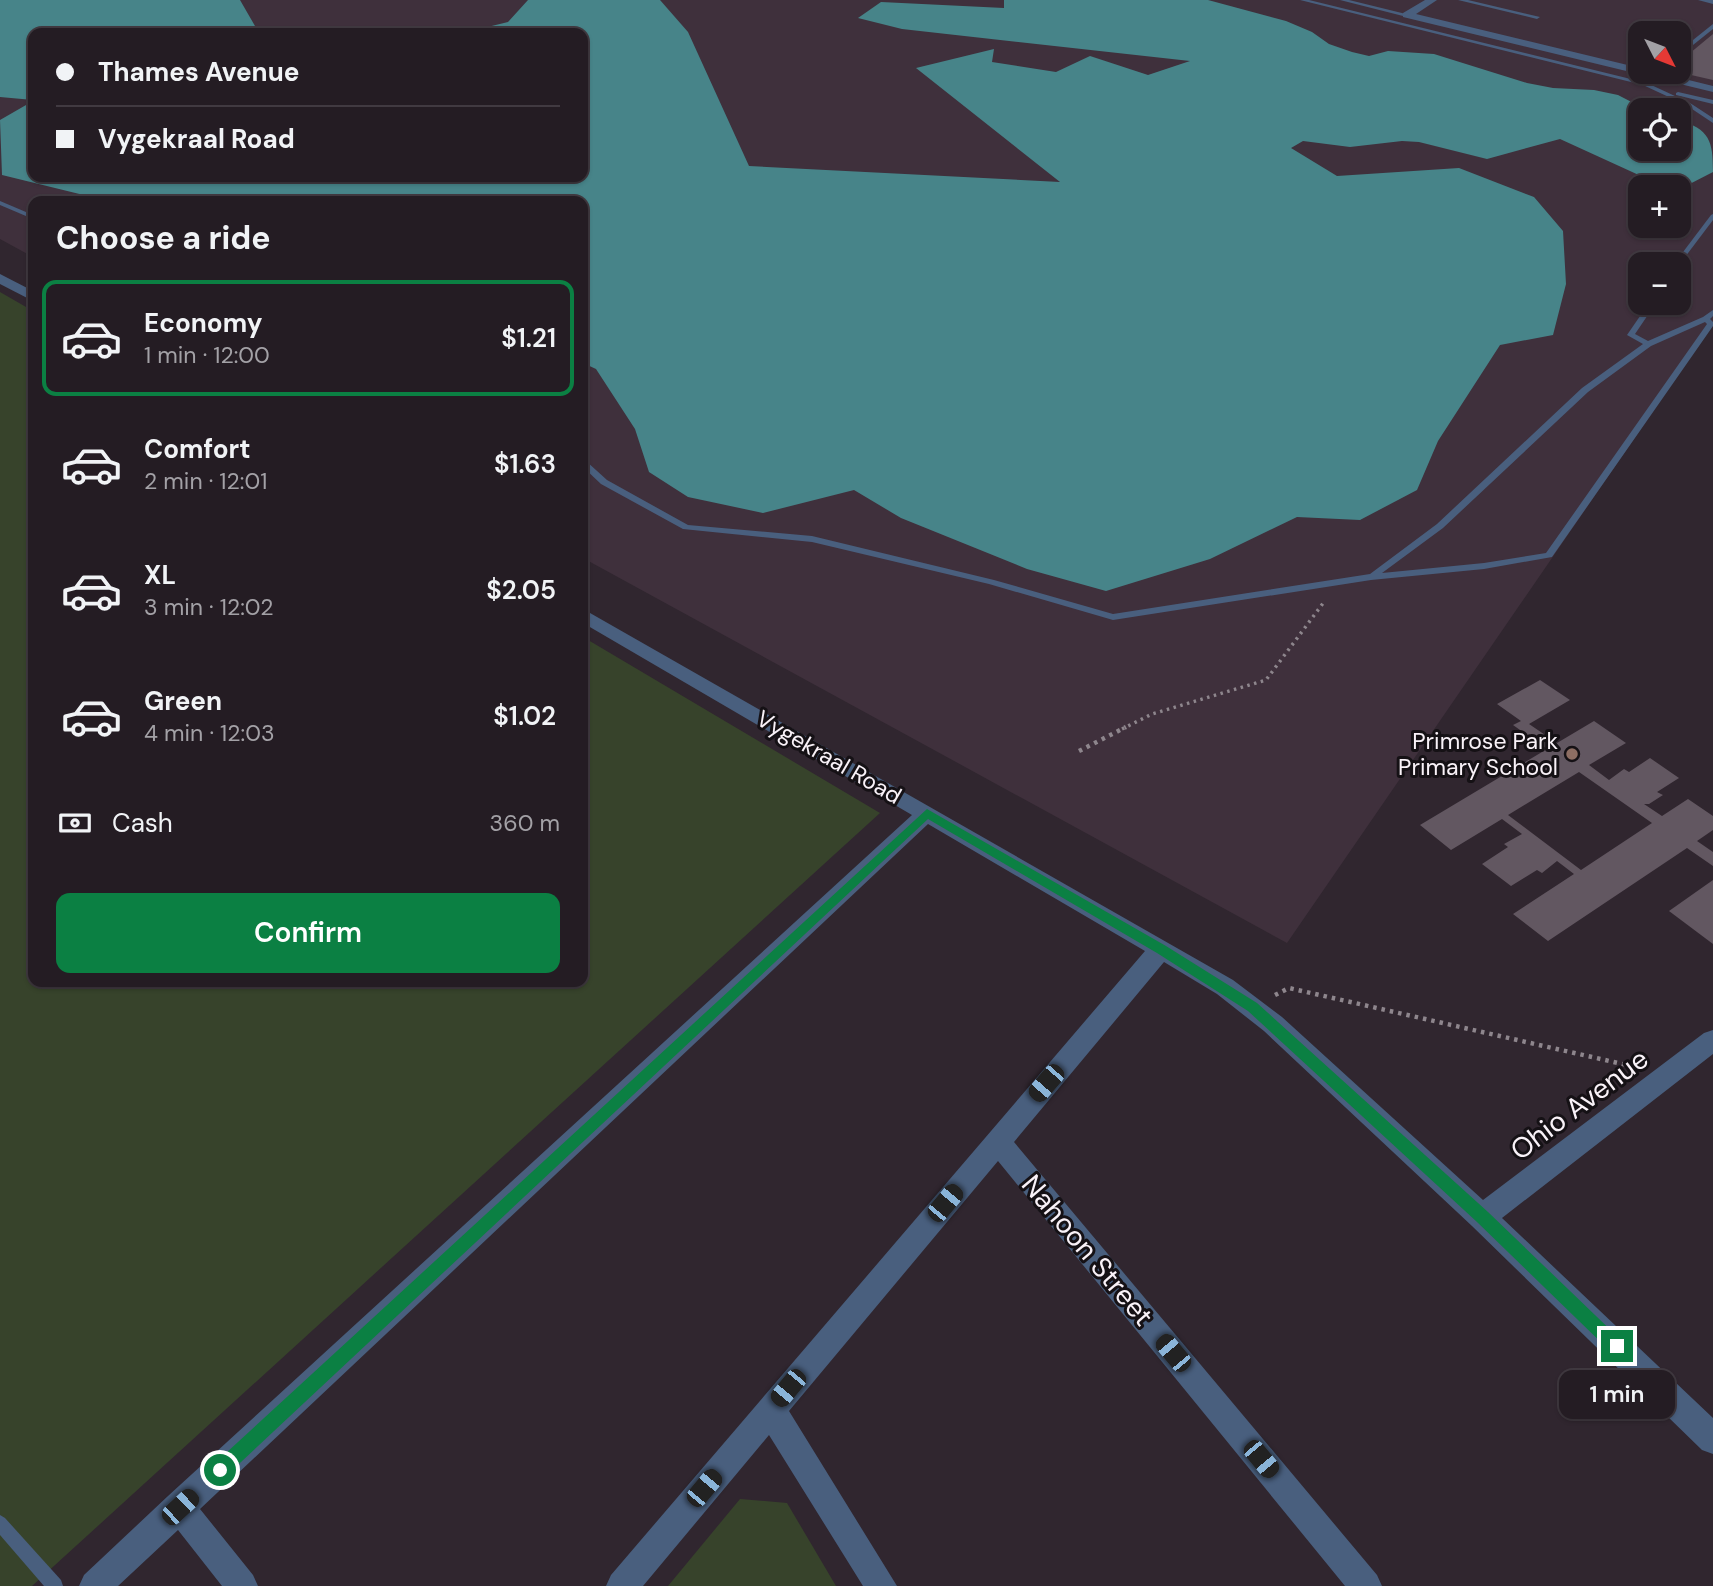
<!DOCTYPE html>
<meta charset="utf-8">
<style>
:root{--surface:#241c23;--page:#2c252b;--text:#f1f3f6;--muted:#a3a1a6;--line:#413a41;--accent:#0b8043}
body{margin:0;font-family:"DM Sans",sans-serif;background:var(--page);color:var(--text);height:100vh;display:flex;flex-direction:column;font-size:26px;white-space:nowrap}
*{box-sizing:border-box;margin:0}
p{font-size:23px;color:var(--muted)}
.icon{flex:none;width:38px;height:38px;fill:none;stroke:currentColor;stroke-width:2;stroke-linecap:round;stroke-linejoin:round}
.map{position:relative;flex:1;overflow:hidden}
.sheet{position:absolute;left:28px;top:196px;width:560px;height:791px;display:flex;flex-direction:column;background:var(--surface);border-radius:14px;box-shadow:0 2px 5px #0004,0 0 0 2px var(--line)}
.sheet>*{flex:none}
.top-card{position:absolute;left:28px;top:28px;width:560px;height:154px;border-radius:14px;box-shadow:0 2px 5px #0004,0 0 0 2px var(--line);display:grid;align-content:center;height:154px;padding:0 28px;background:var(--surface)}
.needle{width:46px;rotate:132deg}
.tools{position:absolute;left:1628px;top:21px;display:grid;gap:14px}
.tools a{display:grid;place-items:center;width:63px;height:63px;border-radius:14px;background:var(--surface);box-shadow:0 2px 5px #0004,0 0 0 2px var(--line);font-size:35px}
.end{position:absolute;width:32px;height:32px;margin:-16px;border:9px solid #0b8043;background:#fff;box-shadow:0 0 0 4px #fff}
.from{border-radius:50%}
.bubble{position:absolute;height:49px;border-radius:14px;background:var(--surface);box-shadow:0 2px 5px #0004,0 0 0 2px var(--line);font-size:23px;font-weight:600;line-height:49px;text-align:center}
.car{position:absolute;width:21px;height:42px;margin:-21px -10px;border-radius:9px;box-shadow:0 0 5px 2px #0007;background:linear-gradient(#222 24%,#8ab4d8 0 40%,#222 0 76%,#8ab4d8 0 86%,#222 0)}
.top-card b{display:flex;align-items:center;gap:24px;height:66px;font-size:26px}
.top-card b+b{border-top:2px solid var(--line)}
.top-card i{width:18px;height:18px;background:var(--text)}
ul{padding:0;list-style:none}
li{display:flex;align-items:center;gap:21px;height:116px;margin:0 14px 10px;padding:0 14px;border:4px solid transparent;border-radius:14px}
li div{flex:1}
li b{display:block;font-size:26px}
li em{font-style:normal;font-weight:600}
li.active{border-color:var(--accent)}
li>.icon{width:63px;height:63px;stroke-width:1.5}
h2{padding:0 28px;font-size:32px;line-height:84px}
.pay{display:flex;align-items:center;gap:18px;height:77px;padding:0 28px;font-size:26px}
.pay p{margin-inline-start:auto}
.primary-button{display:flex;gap:14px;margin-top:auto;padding:14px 28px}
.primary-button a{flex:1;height:80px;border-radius:14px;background:var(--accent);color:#fff;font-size:28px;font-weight:600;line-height:80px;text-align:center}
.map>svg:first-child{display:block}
</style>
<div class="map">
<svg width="1713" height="1586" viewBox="0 0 1713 1586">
<rect width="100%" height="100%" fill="#30262f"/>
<path fill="#3f303c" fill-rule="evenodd" d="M0 0H1713V324L1287 943 583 558V201H33V257L0 239ZM33 33H583V177H33ZM1640 33H1678V72H1640ZM1640 110H1678V149H1640ZM1640 187H1678V226H1640ZM1640 264H1678V303H1640Z"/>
<g fill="#37432b">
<polygon points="0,292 33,311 33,982 583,982 583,637 880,813 32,1586 0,1586"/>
<polygon points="740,1499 787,1503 836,1586 668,1586"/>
</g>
<g fill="#478489">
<polygon points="0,0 240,0 259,33 33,33 33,100 0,97"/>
<path d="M528 0H660L688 32 749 166 1060 182 916 68 994 49 992 62 1056 72 1090 56 1148 75 1190 61 902 29 858 18 881 2 1004 8V0H1208L1286 21 1312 32 1329 44 1352 52 1369 56 1388 51 1434 54 1527 83 1553 88 1594 90 1618 95 1647 110H1640V149H1678V120C1710 129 1713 141 1713 172L1678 190V187H1665L1560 139 1487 159 1419 142 1402 141 1350 147 1303 141 1291 148 1337 176 1459 168 1534 197 1563 231 1566 284 1553 335 1500 345 1438 441 1417 490 1360 520 1297 517 1210 559 1106 591 1027 569 901 518 854 490 763 513 688 497 649 472 635 429 596 369 583 363V201H108L2 175 0 120 33 101V177H583V33H463L508 22Z"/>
</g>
<g fill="#625761" fill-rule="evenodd">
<polygon points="1713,34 1713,80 1678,72 1678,63"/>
<path d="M1540 680 1570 700 1529 724 1557 743 1594 721 1626 743 1589 765 1609 780 1624 769 1629 772 1650 758 1679 778 1657 792 1663 795 1649 804H1644L1662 816 1688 799 1713 816V830L1697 841 1713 852V866L1687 848 1548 941 1513 914 1574 874 1557 861 1542 873 1537 870 1511 886 1482 864 1508 847 1504 844 1522 834 1502 819 1451 850 1420 825 1547 749 1513 725 1521 721 1497 704ZM1579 772 1652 823 1581 870 1508 815Z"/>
<polygon points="1713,880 1713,944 1669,911"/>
</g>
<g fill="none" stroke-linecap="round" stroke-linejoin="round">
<polyline stroke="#8e868d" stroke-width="3.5" stroke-dasharray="2.5 4.5" stroke-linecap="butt" points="1122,729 1152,714 1266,680 1324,602"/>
<g stroke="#8e868d" stroke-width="4.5" stroke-dasharray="3.5 5" stroke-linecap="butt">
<polyline points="1079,751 1126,727"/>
<polyline points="1275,995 1289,988 1627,1065 1641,1063"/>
</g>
<g fill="#495f7e" fill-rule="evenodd">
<polygon points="1300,0 1309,0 1647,83 1690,103 1713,118 1713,123 1686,105 1643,85"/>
<polygon points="1340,0 1349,0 1410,15 1407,17"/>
<polygon points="1458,0 1468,0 1540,17 1537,19"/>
<polygon points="1698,0 1713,0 1713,4"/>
<polygon points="1713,24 1713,29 1678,57 1678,52"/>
<polygon points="1678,92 1713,100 1713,104 1676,95 1676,93"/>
<polygon points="0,201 33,215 33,219 0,205"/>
<polygon points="1713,214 1713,220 1679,265 1674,264 1711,215"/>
<path d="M1649 303H1656L1635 334 1648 341 1703 317 1713 310V316L1710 319 1713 322V326L1552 557 1484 569 1371 580 1113 620 989 584 812 542 683 529 601 484 583 467V461H586L607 480 688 525 812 536 994 580 1113 614 1370 574 1437 524 1582 388 1643 344 1627 335ZM1705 322 1707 324 1546 553 1484 563 1382 573 1443 528 1588 392 1651 346Z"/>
<polygon points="0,1515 5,1518 61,1580 63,1586 44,1586 0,1535"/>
</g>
<g fill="#495f7e" fill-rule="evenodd">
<polygon points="1425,0 1437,0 1416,14 1640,68 1640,72 1656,72 1713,86 1713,92 1403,17 1403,13"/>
<polygon points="0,274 33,291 33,301 0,284"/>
<polygon points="583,609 1233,980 1282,1017 1483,1200 1704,1033 1713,1030 1713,1054 1502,1218 1713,1418 1713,1454 1702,1450 1472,1226 1264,1031 1217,994 1164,962 1014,1142 1377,1575 1382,1586 1345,1586 998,1161 789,1411 897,1586 863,1586 769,1435 643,1586 606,1586 611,1575 1145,951 928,824 200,1509 253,1575 258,1586 222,1586 178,1530 118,1586 79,1586 84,1575 168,1496 912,815 583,623"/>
</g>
</g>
<polygon fill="#0b8043" points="927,809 1166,946 1257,1003 1488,1212 1622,1341 1625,1346 1622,1352 1617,1354 1611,1352 1477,1222 1248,1011 1157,953 928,819 226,1476 220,1478 214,1476 212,1470 214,1464"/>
<circle fill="#8d6e63" stroke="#151115" stroke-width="2.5" cx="1572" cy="754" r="7"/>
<g text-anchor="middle" stroke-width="6" stroke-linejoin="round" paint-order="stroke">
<g font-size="23" fill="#f9f2f8" stroke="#151115" text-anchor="end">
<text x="1558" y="749">Primrose Park<tspan x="1558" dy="26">Primary School</tspan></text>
</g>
<g font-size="23" fill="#f9f2f8" stroke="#151115">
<text transform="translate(829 757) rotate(30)" y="8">Vygekraal Road</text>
</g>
<g font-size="28" fill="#f9f2f8" stroke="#151115">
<text transform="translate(1579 1104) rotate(-37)" y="10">Ohio Avenue</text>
<text transform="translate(1088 1250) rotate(50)" y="10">Nahoon Street</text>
</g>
</g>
</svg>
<div class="tools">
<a><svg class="needle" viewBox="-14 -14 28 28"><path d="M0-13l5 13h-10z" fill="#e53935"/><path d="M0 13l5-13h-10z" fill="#a3a1a6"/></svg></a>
<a><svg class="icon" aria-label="locate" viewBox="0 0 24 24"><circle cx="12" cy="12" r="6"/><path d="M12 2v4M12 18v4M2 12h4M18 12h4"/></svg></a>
<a>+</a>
<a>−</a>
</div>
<i class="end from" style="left:220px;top:1470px"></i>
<i class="end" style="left:1617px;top:1346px"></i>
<div class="bubble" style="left:1559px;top:1370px;width:116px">1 min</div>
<i class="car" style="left:1046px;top:1083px;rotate:221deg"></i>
<i class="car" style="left:945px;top:1203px;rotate:40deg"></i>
<i class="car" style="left:1173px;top:1353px;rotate:320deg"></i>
<i class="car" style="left:788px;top:1388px;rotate:220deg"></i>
<i class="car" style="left:1261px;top:1459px;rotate:140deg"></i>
<i class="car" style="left:704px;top:1488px;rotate:40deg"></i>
<i class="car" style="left:180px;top:1507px;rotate:47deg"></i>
<div class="top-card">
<b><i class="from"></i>Thames Avenue</b>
<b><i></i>Vygekraal Road</b>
</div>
<section class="sheet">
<h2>Choose a ride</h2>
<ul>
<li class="active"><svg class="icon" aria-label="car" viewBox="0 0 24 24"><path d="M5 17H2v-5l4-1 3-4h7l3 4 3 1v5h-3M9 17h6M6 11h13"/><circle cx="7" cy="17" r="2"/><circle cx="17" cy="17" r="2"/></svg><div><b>Economy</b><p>1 min · 12:00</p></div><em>$1.21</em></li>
<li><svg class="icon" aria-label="car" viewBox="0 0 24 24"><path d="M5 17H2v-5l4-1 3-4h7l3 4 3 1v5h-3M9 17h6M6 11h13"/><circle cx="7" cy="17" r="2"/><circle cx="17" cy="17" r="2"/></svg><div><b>Comfort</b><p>2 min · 12:01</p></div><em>$1.63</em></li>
<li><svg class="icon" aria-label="car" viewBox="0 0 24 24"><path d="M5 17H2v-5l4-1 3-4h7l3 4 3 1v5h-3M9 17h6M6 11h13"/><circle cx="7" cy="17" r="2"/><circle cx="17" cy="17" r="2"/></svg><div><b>XL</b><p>3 min · 12:02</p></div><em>$2.05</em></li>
<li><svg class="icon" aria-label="car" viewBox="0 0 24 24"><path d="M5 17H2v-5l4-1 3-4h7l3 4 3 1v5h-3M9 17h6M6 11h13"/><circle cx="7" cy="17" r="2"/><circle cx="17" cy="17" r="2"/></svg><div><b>Green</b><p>4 min · 12:03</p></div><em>$1.02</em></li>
</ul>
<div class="pay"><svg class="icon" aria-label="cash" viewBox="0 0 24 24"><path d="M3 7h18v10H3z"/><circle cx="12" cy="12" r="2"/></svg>Cash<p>360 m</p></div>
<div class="primary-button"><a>Confirm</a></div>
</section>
</div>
